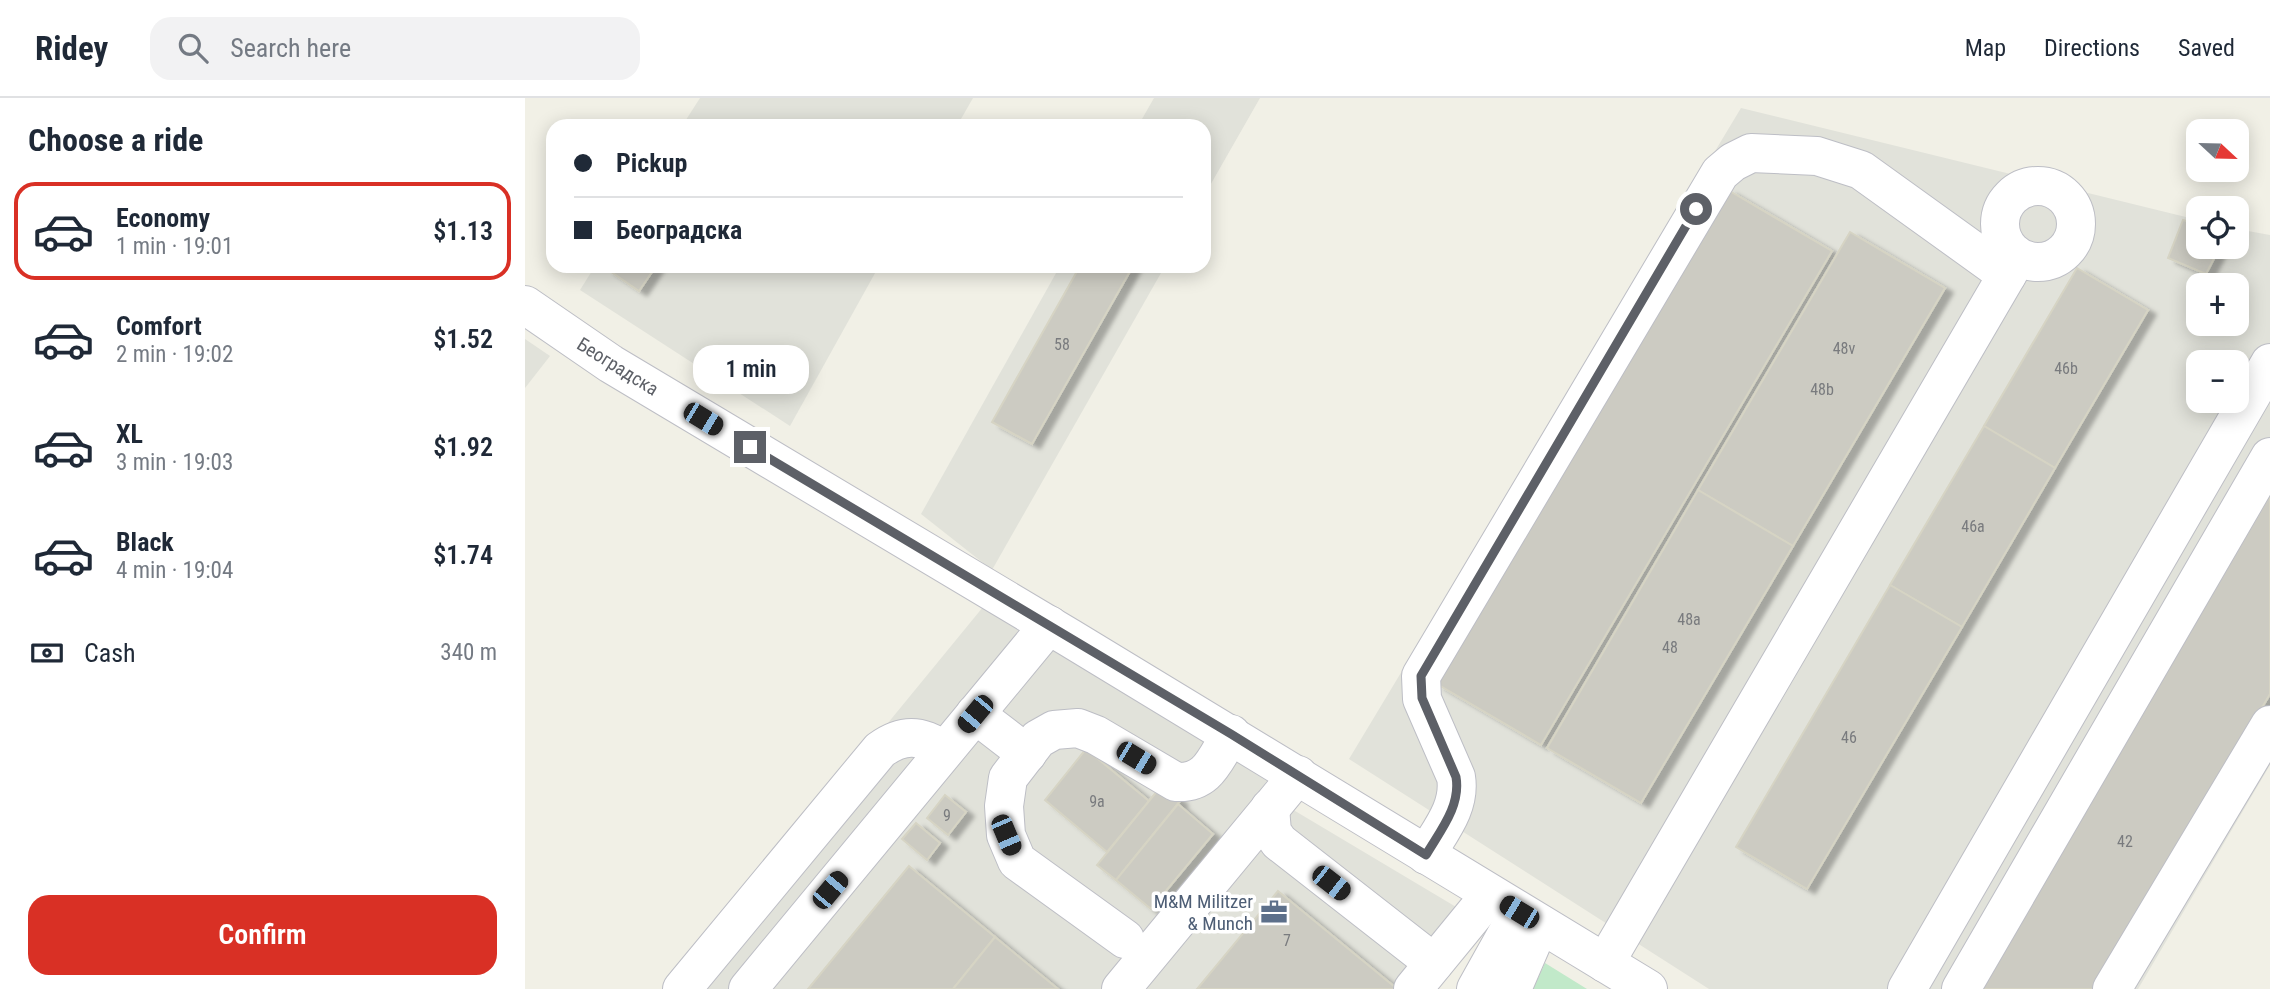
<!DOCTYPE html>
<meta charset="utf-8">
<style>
:root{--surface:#fff;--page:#f2f2f3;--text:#1f2937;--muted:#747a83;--line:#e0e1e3;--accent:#d93025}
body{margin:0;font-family:"Roboto Condensed",sans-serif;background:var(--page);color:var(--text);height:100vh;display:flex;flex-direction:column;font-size:26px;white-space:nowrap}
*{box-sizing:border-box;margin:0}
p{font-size:23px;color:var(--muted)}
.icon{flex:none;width:38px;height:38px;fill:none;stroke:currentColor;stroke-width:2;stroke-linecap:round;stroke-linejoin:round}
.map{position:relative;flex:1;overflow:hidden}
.side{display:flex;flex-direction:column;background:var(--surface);width:525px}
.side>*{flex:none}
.banner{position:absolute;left:21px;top:21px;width:665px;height:154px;border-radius:21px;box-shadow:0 4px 18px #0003;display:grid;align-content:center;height:154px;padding:0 28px;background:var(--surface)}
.needle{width:46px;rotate:112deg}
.tools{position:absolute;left:1661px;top:21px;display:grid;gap:14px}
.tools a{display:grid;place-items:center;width:63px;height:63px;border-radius:14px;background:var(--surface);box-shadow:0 4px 18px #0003;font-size:35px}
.end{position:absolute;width:32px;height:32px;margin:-16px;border:9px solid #5d6067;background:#fff;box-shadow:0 0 0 4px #fff}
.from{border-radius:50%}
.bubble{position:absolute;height:49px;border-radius:21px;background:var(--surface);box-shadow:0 4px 18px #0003;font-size:23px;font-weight:600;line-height:49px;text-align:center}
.car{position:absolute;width:21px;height:42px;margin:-21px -10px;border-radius:9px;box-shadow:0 0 5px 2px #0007;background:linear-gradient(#222 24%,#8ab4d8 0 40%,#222 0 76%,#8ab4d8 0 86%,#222 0)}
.banner b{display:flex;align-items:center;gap:24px;height:66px;font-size:26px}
.banner b+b{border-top:2px solid var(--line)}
.banner i{width:18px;height:18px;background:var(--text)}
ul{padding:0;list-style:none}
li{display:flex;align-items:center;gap:21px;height:98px;margin:0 14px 10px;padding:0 14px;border:4px solid transparent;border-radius:21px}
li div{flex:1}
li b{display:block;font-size:26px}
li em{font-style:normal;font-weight:600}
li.active{border-color:var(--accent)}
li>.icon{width:63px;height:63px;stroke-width:1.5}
h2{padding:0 28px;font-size:32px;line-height:84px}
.pay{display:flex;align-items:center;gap:18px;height:77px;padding:0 28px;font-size:26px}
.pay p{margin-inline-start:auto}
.action{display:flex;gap:14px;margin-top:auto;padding:14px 28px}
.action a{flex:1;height:80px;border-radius:21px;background:var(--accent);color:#fff;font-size:28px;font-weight:600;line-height:80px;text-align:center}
header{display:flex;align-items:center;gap:42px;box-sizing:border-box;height:98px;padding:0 35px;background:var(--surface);border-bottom:2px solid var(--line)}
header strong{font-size:33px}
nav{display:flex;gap:38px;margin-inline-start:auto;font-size:24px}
.search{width:490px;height:63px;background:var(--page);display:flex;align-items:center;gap:18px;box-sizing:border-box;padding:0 24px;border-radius:21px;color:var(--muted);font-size:26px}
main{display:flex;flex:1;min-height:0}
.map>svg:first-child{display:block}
</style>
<header>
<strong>Ridey</strong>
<div class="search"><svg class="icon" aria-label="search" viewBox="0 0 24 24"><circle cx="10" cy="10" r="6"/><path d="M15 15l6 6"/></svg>Search here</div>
<nav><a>Map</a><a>Directions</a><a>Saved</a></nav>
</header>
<main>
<section class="side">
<h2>Choose a ride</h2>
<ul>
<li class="active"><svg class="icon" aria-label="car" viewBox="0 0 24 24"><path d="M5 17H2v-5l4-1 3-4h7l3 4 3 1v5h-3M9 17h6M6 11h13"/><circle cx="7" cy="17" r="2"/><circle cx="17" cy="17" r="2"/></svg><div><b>Economy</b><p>1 min · 19:01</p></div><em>$1.13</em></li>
<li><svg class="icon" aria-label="car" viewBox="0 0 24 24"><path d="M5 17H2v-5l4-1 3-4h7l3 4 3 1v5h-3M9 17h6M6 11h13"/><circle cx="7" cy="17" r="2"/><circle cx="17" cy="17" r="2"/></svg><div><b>Comfort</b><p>2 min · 19:02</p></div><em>$1.52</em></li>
<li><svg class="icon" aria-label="car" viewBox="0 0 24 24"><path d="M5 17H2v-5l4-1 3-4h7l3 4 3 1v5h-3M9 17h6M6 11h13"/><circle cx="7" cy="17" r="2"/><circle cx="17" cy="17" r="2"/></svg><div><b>XL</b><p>3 min · 19:03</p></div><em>$1.92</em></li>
<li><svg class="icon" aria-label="car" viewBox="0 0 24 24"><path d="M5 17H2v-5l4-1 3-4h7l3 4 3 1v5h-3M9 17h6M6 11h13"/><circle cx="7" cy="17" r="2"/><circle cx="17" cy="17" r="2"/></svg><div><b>Black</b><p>4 min · 19:04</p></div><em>$1.74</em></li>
</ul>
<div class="pay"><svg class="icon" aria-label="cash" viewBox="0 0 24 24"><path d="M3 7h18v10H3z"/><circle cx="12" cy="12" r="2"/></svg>Cash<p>340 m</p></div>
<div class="action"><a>Confirm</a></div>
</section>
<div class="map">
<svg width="1745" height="891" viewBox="0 0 1745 891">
<defs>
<filter id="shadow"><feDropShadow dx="8" dy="4.5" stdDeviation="2" flood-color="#0004"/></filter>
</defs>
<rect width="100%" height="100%" fill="#f1f0e6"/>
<g fill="#e1e2da" fill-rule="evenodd">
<polygon points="175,0 448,0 432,28 157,28"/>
<polygon points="629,0 735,0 679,98 679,28 613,28"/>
<path d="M1216 10 1673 122V149H1712V131L1745 137V667L1613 891H1184L824 661ZM1673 187H1712V226H1673ZM1673 264H1712V303H1673Z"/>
<polygon points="70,168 354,168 265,328 55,192"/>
<polygon points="535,168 640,168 467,472 396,416"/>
<polygon points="0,241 25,258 0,290"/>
<polygon points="458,509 745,679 735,692 963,828 911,891 145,891"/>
</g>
<polygon fill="#c1e9c9" points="1020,865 1062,891 1008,891"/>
<g fill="#cccbc2" stroke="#d6d4c4" stroke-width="2" filter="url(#shadow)">
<polygon points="1203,92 1307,153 1016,647 912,586"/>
<polygon points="1658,122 1673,126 1673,149 1695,149 1681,176 1643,160"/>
<polygon points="1325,134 1420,190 1268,448 1173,392"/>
<polygon points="84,168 131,168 114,193 82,171"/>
<polygon points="555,168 608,168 507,346 467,324"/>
<polygon points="1552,170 1623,212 1530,370 1459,328"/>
<polygon points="1459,328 1530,370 1437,529 1365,487"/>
<polygon points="1173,392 1268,448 1116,705 1022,650"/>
<polygon points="1745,397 1745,596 1571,891 1454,891"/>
<polygon points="1365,487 1437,529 1282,791 1211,749"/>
<polygon points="561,651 624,703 582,754 520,702"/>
<polygon points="637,687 655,703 591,782 572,767"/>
<polygon points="420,697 441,714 423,737 402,720"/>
<polygon points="653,706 688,736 626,811 591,782"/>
<polygon points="391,725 415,745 402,762 377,741"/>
<polygon points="384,768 470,839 428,891 283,891"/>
<polygon points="753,793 871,890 871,891 672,891"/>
<polygon points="470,839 533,891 428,891"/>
</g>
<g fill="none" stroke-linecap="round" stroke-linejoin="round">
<defs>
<g id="minor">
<circle cx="1513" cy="126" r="38"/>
<polyline points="0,207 86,266 545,540 1123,891"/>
<polyline points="450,616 502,656"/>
<polyline points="745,710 747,734 754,744 909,865"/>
<path d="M901 757C915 733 936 709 931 679L897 601 896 578 1195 75 1208 64 1226 55 1292 58 1336 72 1482 177"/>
<path d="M600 841 492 763 481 737 479 708 483 680 513 641 529 632 553 630 571 637 651 684C684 686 690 660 706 636"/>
<polyline points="1080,865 1492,160"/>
<path d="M157 891 355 652C378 635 397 636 419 653"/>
<polyline points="223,891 524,527"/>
<polyline points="596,891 773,677"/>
<polyline points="888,891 965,797"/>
<polyline points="951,891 994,814"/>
<polyline points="987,891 1015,826"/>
<polyline points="1382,891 1745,265"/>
<polyline points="1436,891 1745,359"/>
<polyline points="1587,891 1745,627"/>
</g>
</defs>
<use href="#minor" stroke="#bdbec5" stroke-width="40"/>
<use href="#minor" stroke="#fff" stroke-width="38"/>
</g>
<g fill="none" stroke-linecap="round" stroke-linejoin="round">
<path stroke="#5d6067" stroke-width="9" d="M225 349 706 636 901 757C915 733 936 708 931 679L897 600 896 578 1171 111"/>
</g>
<defs>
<symbol id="office-bare" viewBox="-9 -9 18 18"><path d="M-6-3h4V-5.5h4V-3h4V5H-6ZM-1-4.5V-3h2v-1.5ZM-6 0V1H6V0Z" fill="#5c6f8a" stroke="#fff" stroke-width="2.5" paint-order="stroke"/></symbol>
</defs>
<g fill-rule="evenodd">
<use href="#office-bare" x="730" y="795" width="38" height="38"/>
</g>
<g text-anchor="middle" stroke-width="7" stroke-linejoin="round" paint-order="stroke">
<g font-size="16" fill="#797b7e">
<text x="537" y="252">58</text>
<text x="1319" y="256">48v</text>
<text x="1541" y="276">46b</text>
<text x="1297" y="297">48b</text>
<text x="1448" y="434">46a</text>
<text x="1164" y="527">48a</text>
<text x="1145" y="555">48</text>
<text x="1324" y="645">46</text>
<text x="572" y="709">9a</text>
<text x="422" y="723">9</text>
<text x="1600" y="749">42</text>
<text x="762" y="848">7</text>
</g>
<g font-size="19" fill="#5d6067" stroke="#fff">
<text transform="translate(93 268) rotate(32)" y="7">Београдска</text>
</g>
<g font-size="19" fill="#4e5e75" stroke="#fff" text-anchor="end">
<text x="728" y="810">M&amp;M Militzer<tspan x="728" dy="22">&amp; Munch</tspan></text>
</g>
</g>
</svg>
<div class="tools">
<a><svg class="needle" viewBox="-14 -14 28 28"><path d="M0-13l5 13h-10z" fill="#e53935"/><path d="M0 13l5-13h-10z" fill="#747a83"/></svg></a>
<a><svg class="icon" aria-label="locate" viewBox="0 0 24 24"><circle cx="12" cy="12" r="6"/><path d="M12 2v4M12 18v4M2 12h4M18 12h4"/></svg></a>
<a>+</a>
<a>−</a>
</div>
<i class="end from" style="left:1171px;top:111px"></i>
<i class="end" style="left:225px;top:349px"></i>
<div class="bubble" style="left:168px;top:247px;width:116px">1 min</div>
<i class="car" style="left:178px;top:321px;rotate:121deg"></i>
<i class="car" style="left:450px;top:616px;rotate:220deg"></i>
<i class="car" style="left:611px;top:660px;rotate:121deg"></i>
<i class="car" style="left:481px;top:737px;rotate:157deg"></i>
<i class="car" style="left:806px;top:785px;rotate:128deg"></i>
<i class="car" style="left:305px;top:792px;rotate:40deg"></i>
<i class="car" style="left:994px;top:814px;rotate:301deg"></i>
<div class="banner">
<b><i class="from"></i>Pickup</b>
<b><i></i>Београдска</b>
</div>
</div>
</main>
